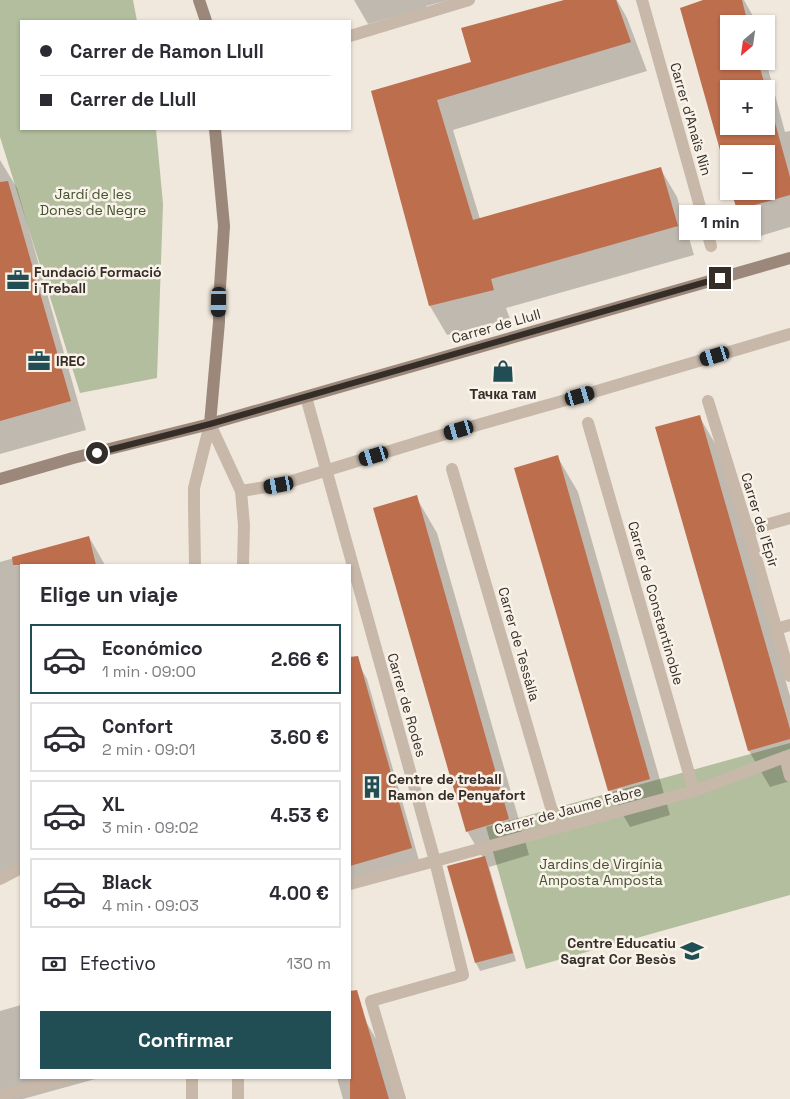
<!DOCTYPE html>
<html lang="es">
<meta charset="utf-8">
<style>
:root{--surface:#fff;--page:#f2f2f3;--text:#2b2b33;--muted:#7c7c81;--line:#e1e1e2;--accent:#214e54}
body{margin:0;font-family:"Space Grotesk",sans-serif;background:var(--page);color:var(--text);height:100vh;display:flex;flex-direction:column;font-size:19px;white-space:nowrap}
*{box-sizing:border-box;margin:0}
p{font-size:16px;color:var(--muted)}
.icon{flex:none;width:28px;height:28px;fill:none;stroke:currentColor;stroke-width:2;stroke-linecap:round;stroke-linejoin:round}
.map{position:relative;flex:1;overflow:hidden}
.details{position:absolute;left:20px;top:564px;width:331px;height:515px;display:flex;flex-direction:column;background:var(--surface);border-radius:0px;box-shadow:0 1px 4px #0004}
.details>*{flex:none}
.hud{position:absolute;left:20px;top:20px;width:331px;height:110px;border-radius:0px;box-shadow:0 1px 4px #0004;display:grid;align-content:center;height:110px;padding:0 20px;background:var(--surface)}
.needle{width:32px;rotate:209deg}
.fabs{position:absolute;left:720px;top:15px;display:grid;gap:10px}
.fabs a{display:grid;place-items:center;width:55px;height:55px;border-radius:0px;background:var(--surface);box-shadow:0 1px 4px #0004;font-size:25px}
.end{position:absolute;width:22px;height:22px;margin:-11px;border:6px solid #352d28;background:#fff;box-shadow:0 0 0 2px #fff}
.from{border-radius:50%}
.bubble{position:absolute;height:35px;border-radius:0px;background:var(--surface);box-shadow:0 1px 4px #0004;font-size:16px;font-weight:800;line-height:35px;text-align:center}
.car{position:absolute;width:15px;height:30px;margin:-15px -8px;border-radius:6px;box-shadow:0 0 4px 1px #0007;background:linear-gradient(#222 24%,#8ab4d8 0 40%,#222 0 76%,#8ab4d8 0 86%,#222 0)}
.hud b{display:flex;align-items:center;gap:18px;height:48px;font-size:19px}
.hud b+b{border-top:1px solid var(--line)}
.hud i{width:12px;height:12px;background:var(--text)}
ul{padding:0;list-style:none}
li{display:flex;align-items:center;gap:15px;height:70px;margin:0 10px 8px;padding:0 10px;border:2px solid var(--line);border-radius:0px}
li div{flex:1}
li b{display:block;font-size:19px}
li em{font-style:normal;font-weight:800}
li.current{border-color:var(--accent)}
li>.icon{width:45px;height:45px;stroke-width:1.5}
h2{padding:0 20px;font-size:22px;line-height:60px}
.pay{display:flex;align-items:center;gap:12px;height:55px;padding:0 20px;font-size:19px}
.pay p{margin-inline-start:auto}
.action{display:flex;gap:10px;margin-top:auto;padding:10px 20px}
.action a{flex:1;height:58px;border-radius:0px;background:var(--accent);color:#fff;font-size:20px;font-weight:800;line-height:58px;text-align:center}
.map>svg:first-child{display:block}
</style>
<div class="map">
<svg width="790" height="1099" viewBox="0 0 790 1099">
<rect width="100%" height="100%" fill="#f0e8dc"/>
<g fill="#b2be9d">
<polygon points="0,0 133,0 137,21 21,21 21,129 156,129 163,204 157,378 80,393 0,137"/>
<polygon points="790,743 790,895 526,969 486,827"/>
</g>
<g fill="#0003" fill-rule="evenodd">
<polygon points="354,0 449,0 426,6 426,8 368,24"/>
<polygon points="569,0 617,0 627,18 647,71 453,130 480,219 660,168 677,197 694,255 506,308 510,319 447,335 430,306 372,91 473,63"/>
<path d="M707 0H744L754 18 756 24H729V61H766L785 132 790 131V227L754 238 738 209 766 191V154H729ZM729 89H766V126H729Z"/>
<polygon points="0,160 17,188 86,430 0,454"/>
<polygon points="699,416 720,452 790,696 790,781 770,787 749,751 657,428"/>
<polygon points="557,456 578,492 670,815 630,827 609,791"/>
<polygon points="416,497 437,533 529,855 489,867 516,961 480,971 476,963 448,867 483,858 467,831"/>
<polygon points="89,537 105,565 21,565 21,869 0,879 0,562"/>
<polygon points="358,663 367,679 411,832 420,864 350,884 350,665"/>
<polygon points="21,1005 21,1078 99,1078 23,1099 0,1099 0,1011"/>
<polygon points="365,1020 386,1056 398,1099 343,1099 337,1078 350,1078 350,1024"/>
</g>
<g fill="#bd6e4d">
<polygon points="564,0 616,0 631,42 437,100 473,220 661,167 678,226 491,279 494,290 429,306 371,91 471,62 461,28"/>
<polygon points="703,0 742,0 748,24 729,24 729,61 758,61 766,89 729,89 729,126 766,126 766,90 790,177 790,195 737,210 731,191 766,191 766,154 729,154 729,182 680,8"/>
<polygon points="8,181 71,401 0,421 0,182"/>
<polygon points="700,415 790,729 790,739 748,751 655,427"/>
<polygon points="558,455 650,779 608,791 514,468"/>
<polygon points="417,495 509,819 466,832 373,508"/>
<polygon points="89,536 96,565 13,565 12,557"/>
<polygon points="358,656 412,848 350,866 350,657"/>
<polygon points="485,856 513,953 475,963 447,866"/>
<polygon points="357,990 389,1099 350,1099 350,991"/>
</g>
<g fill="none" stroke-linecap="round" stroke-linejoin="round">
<polyline stroke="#c7b8a9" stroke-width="12" points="241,491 279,485 442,435 580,396 790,334"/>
<g stroke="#c7b8a9" stroke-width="12">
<polyline points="642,0 711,246"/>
<polyline points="350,36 469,0"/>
<polyline points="306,397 435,861 463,975 371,1001 400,1099"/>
<polyline points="708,401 748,530 790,676"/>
<polyline points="588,423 694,791"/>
<polyline points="452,469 557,828"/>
<polyline points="748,530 790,518"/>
<polyline points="776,629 790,625"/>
<polyline points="785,757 790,776"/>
<polyline points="350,884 694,791 790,755"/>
</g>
<g stroke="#c7b8a9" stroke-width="12">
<polyline points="0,879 21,868"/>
<polyline points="0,1096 67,1078"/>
</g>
<g stroke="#c7b8a9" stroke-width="12">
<polyline points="210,424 241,491 244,525 243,565"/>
<polyline points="195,565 194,507 194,488 210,424"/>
<polyline points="192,1099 192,1078"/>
<polyline points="238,1099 238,1078"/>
</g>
<g stroke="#9b887b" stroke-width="12">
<polyline points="199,0 206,21"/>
<polyline points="210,424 219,322 219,302 224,226 215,129"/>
<polyline points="0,479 73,458 210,424 790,258"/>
</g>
</g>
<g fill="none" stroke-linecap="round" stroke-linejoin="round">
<polyline stroke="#352d28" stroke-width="6" points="97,453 210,424 720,278"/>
</g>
<defs>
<symbol id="office-bare" viewBox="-9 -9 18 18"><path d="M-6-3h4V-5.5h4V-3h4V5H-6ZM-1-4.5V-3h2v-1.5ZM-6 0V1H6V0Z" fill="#214e54" stroke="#f8f2e8" stroke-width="2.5" paint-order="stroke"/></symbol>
<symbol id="shop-bare" viewBox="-9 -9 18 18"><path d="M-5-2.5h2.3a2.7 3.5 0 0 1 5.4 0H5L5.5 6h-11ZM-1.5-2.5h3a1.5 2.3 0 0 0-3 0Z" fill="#214e54" stroke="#f8f2e8" stroke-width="2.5" paint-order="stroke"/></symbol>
<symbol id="building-bare" viewBox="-9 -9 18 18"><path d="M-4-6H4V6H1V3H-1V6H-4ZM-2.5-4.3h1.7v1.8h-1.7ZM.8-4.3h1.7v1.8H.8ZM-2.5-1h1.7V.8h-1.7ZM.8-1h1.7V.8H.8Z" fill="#214e54" stroke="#f8f2e8" stroke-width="2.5" paint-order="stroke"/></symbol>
<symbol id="school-bare" viewBox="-9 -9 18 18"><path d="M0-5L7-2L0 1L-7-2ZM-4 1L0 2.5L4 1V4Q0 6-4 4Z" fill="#214e54" stroke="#f8f2e8" stroke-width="2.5" paint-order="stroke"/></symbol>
</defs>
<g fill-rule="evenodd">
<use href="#office-bare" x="2" y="264" width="32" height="32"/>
<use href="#office-bare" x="23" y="345" width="32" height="32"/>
<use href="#shop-bare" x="487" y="355" width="32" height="32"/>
<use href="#building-bare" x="356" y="771" width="32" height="32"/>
<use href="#school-bare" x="676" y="935" width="32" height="32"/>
</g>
<g text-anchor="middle" stroke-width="5" stroke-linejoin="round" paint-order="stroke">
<g font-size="14" fill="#352d28" stroke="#f8f2e8">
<text transform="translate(691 119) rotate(74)" y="5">Carrer d'Anaïs Nin</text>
<text transform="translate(496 326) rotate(-16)" y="5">Carrer de Llull</text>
<text transform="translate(760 520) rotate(73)" y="5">Carrer de l'Epir</text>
<text transform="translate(656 603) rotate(74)" y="5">Carrer de Constantinoble</text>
<text transform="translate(519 644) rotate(74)" y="5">Carrer de Tessàlia</text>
<text transform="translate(407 705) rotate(74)" y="5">Carrer de Rodes</text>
<text transform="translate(568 810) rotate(-15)" y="5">Carrer de Jaume Fabre</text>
</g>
<g font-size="14" fill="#43522e" stroke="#f8f2e8">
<text x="93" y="199">Jardí de les<tspan x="93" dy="16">Dones de Negre</tspan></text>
<text x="601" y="869">Jardins de Virgínia<tspan x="601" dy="16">Amposta Amposta</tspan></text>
</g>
<g font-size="14" font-weight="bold" fill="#352d28" stroke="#f8f2e8" text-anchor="start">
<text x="34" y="277">Fundació Formació<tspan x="34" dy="16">i Treball</tspan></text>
<text x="56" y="366">IREC</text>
<text x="503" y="399" text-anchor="middle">Тачка там</text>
<text x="388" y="784">Centre de treball<tspan x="388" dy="16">Ramon de Penyafort</tspan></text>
<text x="676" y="948" text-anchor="end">Centre Educatiu<tspan x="676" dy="16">Sagrat Cor Besòs</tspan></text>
</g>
</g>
</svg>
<div class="fabs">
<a><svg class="needle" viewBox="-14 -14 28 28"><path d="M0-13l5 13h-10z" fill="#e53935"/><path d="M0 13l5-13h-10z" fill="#7c7c81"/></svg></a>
<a>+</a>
<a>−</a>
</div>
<i class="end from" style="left:97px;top:453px"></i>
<i class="end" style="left:720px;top:278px"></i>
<div class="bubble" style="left:679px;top:205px;width:82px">1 min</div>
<i class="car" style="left:219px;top:302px;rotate:181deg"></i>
<i class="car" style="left:715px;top:356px;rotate:253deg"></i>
<i class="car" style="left:580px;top:396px;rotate:74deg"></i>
<i class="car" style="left:459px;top:430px;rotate:254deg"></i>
<i class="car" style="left:374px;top:456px;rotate:253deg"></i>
<i class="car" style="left:279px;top:485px;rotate:260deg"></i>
<div class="hud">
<b><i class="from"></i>Carrer de Ramon Llull</b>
<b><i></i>Carrer de Llull</b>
</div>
<section class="details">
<h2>Elige un viaje</h2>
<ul>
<li class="current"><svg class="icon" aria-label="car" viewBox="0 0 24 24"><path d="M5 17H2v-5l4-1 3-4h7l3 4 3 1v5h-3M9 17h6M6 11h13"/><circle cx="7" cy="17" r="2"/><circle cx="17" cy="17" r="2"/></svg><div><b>Económico</b><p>1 min · 09:00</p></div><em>2.66 €</em></li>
<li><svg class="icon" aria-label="car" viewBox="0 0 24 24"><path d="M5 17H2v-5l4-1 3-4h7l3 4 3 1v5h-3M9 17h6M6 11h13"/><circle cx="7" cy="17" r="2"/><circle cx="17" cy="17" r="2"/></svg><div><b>Confort</b><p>2 min · 09:01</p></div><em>3.60 €</em></li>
<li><svg class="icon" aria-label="car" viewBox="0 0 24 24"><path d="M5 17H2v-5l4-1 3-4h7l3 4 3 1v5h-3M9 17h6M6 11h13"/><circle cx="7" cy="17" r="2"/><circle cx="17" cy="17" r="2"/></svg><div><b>XL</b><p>3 min · 09:02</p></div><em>4.53 €</em></li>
<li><svg class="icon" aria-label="car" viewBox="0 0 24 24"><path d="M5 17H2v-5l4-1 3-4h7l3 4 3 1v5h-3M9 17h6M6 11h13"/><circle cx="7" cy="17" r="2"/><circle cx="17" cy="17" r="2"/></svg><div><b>Black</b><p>4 min · 09:03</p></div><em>4.00 €</em></li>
</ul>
<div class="pay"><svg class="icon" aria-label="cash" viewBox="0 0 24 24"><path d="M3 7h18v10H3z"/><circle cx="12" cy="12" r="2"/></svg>Efectivo<p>130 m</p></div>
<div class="action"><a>Confirmar</a></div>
</section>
</div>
